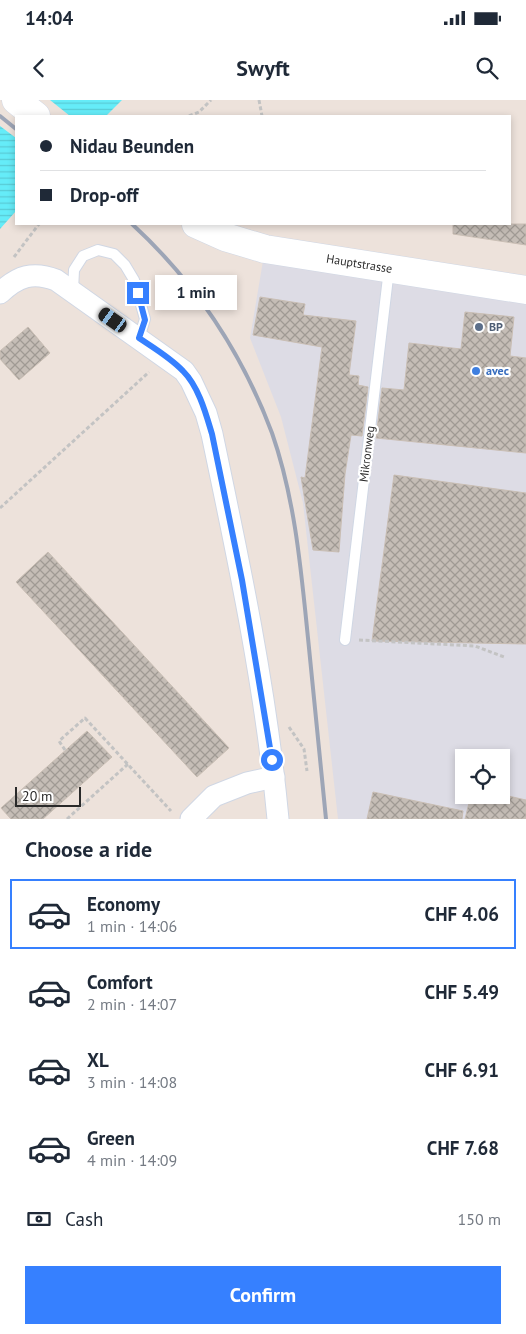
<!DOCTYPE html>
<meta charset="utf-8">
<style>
:root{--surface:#fff;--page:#f6f6f7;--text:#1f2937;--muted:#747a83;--line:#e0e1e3;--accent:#3680ff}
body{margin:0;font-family:"PT Sans",sans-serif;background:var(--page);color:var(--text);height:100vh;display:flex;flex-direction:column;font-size:19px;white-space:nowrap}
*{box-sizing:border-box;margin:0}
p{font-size:16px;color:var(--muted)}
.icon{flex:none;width:28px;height:28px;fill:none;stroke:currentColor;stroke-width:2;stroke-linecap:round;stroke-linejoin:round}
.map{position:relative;height:719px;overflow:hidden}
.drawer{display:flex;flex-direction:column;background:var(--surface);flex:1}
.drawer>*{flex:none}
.guide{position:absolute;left:15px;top:15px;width:496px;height:110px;border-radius:0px;box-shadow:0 2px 8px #0003;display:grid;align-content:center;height:110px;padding:0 25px;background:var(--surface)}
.fabs{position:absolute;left:455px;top:649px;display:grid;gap:10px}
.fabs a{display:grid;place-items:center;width:55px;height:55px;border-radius:0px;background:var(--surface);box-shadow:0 2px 8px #0003;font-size:25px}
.scale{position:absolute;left:15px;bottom:12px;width:66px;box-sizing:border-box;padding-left:5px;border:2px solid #2a2a2a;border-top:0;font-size:14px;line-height:18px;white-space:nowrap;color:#2a2a2a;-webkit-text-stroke:4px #fff;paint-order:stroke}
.end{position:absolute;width:22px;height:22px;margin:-11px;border:6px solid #3680ff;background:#fff;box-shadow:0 0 0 2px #fff}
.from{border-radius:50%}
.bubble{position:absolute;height:35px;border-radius:0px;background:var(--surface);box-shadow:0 2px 8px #0003;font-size:16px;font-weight:600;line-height:35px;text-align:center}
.car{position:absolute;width:15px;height:30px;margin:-15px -8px;border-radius:6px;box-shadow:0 0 4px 1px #0007;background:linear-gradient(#222 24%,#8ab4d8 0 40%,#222 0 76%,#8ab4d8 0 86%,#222 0)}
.guide b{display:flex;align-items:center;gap:18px;height:48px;font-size:19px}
.guide b+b{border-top:1px solid var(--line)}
.guide i{width:12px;height:12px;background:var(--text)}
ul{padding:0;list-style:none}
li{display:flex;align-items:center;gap:15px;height:70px;margin:0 10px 8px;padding:0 15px;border:2px solid transparent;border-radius:0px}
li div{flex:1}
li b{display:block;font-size:19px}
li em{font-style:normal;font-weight:600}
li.selected{border-color:var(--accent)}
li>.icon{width:45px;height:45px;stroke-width:1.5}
h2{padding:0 25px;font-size:22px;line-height:60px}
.pay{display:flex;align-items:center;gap:12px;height:55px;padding:0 25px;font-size:19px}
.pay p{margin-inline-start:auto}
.cta{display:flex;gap:10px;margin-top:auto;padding:10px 25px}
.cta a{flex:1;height:58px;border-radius:0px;background:var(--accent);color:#fff;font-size:20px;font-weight:600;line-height:58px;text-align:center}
.status{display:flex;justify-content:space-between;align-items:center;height:35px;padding:0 25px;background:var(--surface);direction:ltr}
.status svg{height:14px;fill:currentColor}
header{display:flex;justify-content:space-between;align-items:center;height:65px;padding:0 25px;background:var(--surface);font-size:22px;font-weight:600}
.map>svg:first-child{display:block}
</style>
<div class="status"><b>14:04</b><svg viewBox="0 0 49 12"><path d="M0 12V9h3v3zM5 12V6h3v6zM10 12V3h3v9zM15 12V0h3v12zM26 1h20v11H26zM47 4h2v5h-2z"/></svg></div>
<header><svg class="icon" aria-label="back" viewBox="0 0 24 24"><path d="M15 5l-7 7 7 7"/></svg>Swyft<svg class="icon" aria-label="search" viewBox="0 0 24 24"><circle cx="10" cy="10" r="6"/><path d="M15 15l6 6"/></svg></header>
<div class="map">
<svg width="526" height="719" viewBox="0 0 526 719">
<defs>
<pattern id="water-rules" width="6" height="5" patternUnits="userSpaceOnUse" patternTransform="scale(1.25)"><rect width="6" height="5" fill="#65ecf8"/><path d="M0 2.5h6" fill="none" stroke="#58cbd5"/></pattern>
<pattern id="building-cross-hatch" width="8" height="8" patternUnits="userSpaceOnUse" patternTransform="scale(1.25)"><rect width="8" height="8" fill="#c5bdb6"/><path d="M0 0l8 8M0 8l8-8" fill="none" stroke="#a09a94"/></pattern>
</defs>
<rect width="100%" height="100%" fill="#ede2db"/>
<path fill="#dddce5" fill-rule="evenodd" d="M265 149 526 190V719H338L303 403 281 317 250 238ZM464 658H501V695H464Z"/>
<polygon fill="url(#water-rules)" points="0,0 122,0 106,16 16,16 16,111 0,129"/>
<polygon fill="#ede2db" points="0,0 50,0 70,16 16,16 16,38 0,26"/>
<g fill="url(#building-cross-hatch)" stroke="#c9beb4">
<polygon points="453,124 526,124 526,145 453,134"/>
<polygon points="260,197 305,204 303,215 356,221 349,275 359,276 358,285 368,287 362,336 351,335 345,374 339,452 313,450 301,377 305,378 322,247 253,235"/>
<polygon points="465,212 514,217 510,256 526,258 526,353 376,338 382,288 404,290 409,243 461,249"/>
<polygon points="28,227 50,253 19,280 0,259 0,251"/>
<polygon points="394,375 526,393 526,544 372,541"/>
<polygon points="48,452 229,648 197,677 16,482"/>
<polygon points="87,631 112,657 43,719 11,719 1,708"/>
<polygon points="373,692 463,711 462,719 367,719"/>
<polygon points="471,695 504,695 526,700 526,719 465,719"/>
</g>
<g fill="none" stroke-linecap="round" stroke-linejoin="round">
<defs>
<g id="lane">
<polyline points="73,191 74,170 83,156 98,150 114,154 125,165 134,180 145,219 139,238"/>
<polyline points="345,540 389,169"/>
</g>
<g id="street">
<path d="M0 193C18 176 33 171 56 180L184 271 191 281 206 313 212 334C239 462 266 589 278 719"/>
<polyline points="191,719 214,696 247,683 274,677"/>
</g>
<g id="secondary">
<polyline points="16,0 36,16"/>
<path id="s1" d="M196 124 225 137 265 149 526 190"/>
</g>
</defs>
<use href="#lane" stroke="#d0d7e4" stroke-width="12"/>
<use href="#street" stroke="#d0d7e4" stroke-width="23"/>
<use href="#secondary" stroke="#d0d7e4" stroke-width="29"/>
<g stroke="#c3c3c3" stroke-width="3" stroke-dasharray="4 2.5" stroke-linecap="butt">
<polyline points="259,0 262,16"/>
<polyline points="189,16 199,12 211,0"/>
<polyline points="14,157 39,124"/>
<polyline points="0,408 149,272"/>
<polyline points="359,540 475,546 504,557"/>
<polyline points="289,627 304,649 307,671"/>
<polyline points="65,650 59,641 85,618 171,711"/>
<polyline points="67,719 128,664"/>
</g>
<use href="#lane" stroke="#fff" stroke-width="10"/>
<use href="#street" stroke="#fff" stroke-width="21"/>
<use href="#secondary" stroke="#fff" stroke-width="28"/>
<g stroke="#9da5b6" stroke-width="4">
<polyline points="0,16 16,29"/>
<path d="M132 124C195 182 242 253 272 333 295 399 301 469 308 538 314 598 320 659 326 719"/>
</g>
</g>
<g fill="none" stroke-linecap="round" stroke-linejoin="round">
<path stroke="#3680ff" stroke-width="6" d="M138 193 145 220 139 238C154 248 171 258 183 271 199 287 206 314 212 334L242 480 272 660"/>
</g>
<circle fill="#5c6f8a" stroke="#fff" stroke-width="2" cx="479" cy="227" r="5"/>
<circle fill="#3f7fe0" stroke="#fff" stroke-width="2" cx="476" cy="271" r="5"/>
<g text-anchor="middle" stroke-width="4.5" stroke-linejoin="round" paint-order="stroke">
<g font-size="12" fill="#2a2a2a" stroke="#fff">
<text dy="4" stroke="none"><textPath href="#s1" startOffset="169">Hauptstrasse</textPath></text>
<text transform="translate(367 354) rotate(-83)" y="4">Mikronweg</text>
</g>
<g font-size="12" font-weight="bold" fill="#4e5e75" stroke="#fff" text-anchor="start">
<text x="489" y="231">BP</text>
</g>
<g font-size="12" font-weight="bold" fill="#366cbe" stroke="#fff" text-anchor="start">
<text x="486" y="275">avec</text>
</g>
</g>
</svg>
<div class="fabs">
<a><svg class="icon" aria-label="locate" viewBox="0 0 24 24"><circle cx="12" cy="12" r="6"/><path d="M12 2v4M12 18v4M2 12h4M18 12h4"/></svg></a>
</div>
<div class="scale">20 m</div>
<i class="end from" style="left:272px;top:660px"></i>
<i class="end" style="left:138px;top:193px"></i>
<div class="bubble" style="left:155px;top:175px;width:82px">1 min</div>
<i class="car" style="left:113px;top:220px;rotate:305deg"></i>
<div class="guide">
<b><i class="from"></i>Nidau Beunden</b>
<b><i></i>Drop-off</b>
</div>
</div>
<section class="drawer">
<h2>Choose a ride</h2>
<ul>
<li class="selected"><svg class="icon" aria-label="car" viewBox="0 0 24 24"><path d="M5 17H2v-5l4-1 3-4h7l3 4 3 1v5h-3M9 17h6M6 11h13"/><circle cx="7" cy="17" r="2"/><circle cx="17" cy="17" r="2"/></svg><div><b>Economy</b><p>1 min · 14:06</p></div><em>CHF 4.06</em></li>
<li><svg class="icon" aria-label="car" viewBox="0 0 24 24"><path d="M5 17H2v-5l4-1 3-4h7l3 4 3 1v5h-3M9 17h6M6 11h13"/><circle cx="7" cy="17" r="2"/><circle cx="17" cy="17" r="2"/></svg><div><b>Comfort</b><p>2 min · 14:07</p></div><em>CHF 5.49</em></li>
<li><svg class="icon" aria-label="car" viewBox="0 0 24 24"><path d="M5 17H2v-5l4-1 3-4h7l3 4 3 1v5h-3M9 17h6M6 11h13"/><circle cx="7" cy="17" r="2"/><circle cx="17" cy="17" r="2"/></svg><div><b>XL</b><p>3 min · 14:08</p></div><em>CHF 6.91</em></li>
<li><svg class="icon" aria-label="car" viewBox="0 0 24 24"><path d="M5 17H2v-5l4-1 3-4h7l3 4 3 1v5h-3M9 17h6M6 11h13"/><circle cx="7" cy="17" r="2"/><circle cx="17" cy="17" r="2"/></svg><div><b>Green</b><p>4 min · 14:09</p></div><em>CHF 7.68</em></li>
</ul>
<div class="pay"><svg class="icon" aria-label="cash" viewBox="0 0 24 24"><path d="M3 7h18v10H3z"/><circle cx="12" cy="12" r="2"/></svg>Cash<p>150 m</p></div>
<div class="cta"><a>Confirm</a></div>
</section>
